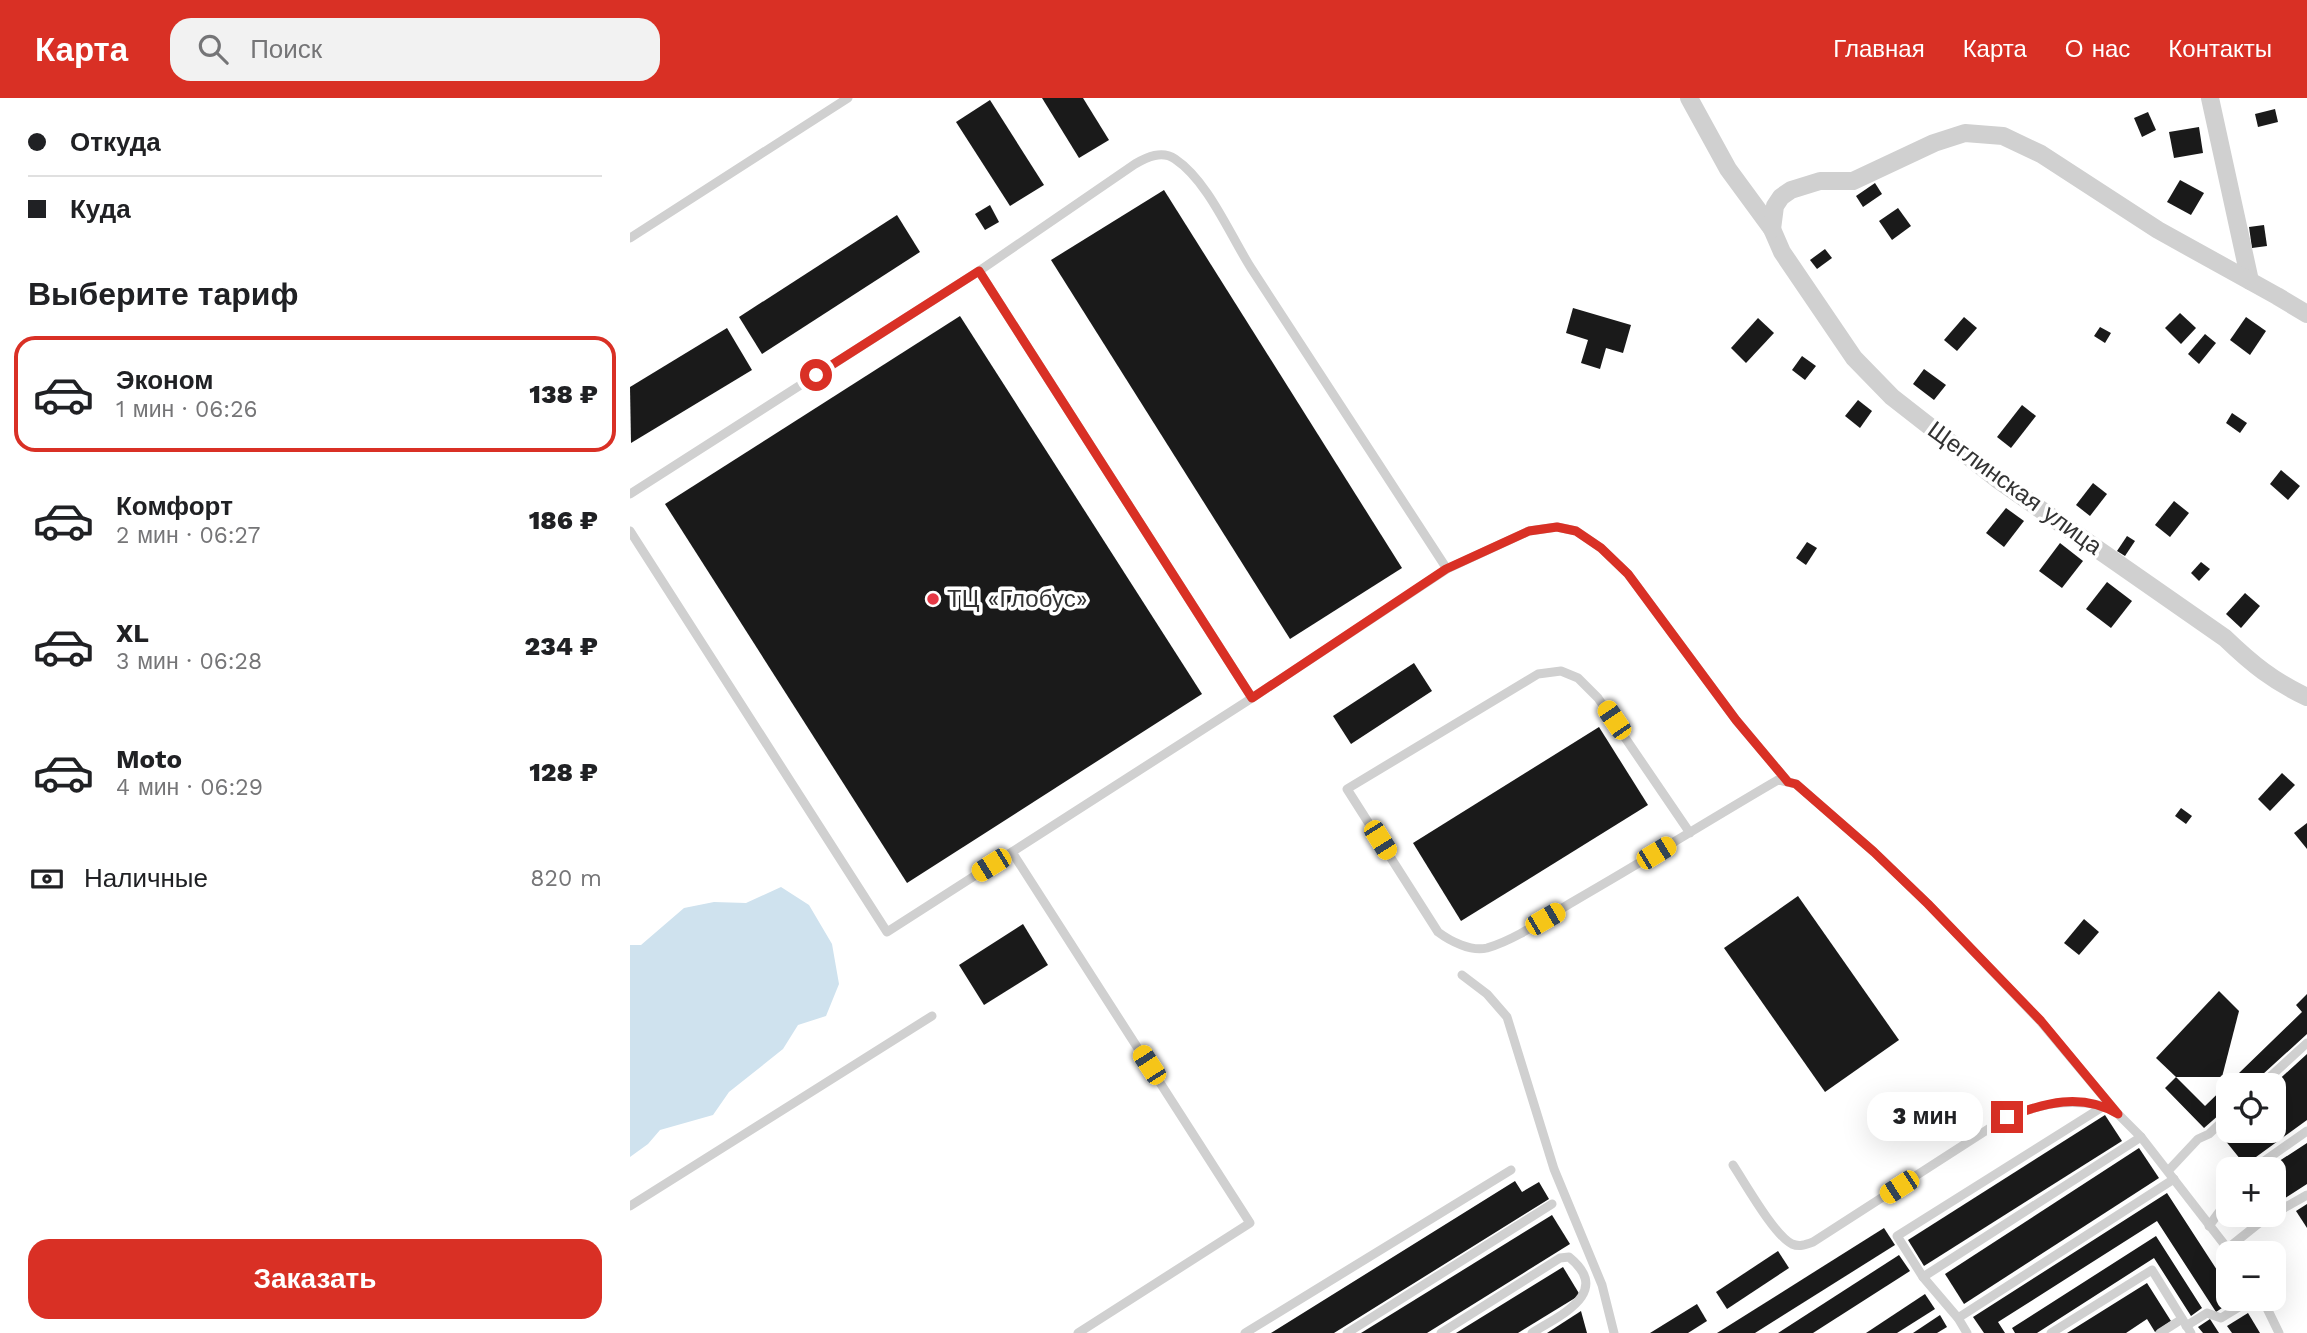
<!DOCTYPE html>
<html lang="ru">
<meta charset="utf-8">
<style>
:root{--surface:#fff;--page:#f2f2f2;--text:#202124;--muted:#757577;--line:#e0e0e0;--accent:#d93025}
body{margin:0;font-family:"Work Sans",sans-serif;background:var(--page);color:var(--text);height:100vh;display:flex;flex-direction:column;font-size:26px;white-space:nowrap}
*{box-sizing:border-box;margin:0}
p{font-size:23px;color:var(--muted)}
.icon{flex:none;width:38px;height:38px;fill:none;stroke:currentColor;stroke-width:2;stroke-linecap:round;stroke-linejoin:round}
.map{position:relative;flex:1;overflow:hidden}
.drawer{display:flex;flex-direction:column;background:var(--surface);width:630px}
.drawer>*{flex:none}
.banner{display:grid;align-content:center;height:154px;padding:0 28px;background:var(--surface)}
.controls{position:absolute;left:1586px;top:975px;display:grid;gap:14px}
.controls a{display:grid;place-items:center;width:70px;height:70px;border-radius:14px;background:var(--surface);box-shadow:0 7px 28px #0002;font-size:35px}
.end{position:absolute;width:32px;height:32px;margin:-16px;border:9px solid #d93025;background:#fff;box-shadow:0 0 0 4px #fff}
.from{border-radius:50%}
.bubble{position:absolute;height:49px;border-radius:21px;background:var(--surface);box-shadow:0 7px 28px #0002;font-size:23px;font-weight:800;line-height:49px;text-align:center}
.car{position:absolute;width:21px;height:42px;margin:-21px -10px;border-radius:9px;box-shadow:0 0 5px 2px #0007;background:linear-gradient(#f5c518 24%,#345 0 40%,#f5c518 0 76%,#345 0 86%,#f5c518 0)}
.banner b{display:flex;align-items:center;gap:24px;height:66px;font-size:26px}
.banner b+b{border-top:2px solid var(--line)}
.banner i{width:18px;height:18px;background:var(--text)}
ul{padding:0;list-style:none}
li{display:flex;align-items:center;gap:21px;height:116px;margin:0 14px 10px;padding:0 14px;border:4px solid transparent;border-radius:21px}
li div{flex:1}
li b{display:block;font-size:26px}
li em{font-style:normal;font-weight:800}
li.selected{border-color:var(--accent)}
li>.icon{width:63px;height:63px;stroke-width:1.5}
h2{padding:0 28px;font-size:32px;line-height:84px}
.pay{display:flex;align-items:center;gap:18px;height:77px;padding:0 28px;font-size:26px}
.pay p{margin-inline-start:auto}
.action{display:flex;gap:14px;margin-top:auto;padding:14px 28px}
.action a{flex:1;height:80px;border-radius:21px;background:var(--accent);color:#fff;font-size:28px;font-weight:800;line-height:80px;text-align:center}
header{display:flex;align-items:center;gap:42px;box-sizing:border-box;height:98px;padding:0 35px;background:var(--accent);color:#fff}
header strong{font-size:33px}
nav{display:flex;gap:38px;margin-inline-start:auto;font-size:24px}
.search{width:490px;height:63px;background:var(--page);display:flex;align-items:center;gap:18px;box-sizing:border-box;padding:0 24px;border-radius:21px;color:var(--muted);font-size:26px}
main{display:flex;flex:1;min-height:0}
.map>svg:first-child{display:block}
</style>
<header>
<strong>Карта</strong>
<div class="search"><svg class="icon" aria-label="search" viewBox="0 0 24 24"><circle cx="10" cy="10" r="6"/><path d="M15 15l6 6"/></svg>Поиск</div>
<nav><a>Главная</a><a>Карта</a><a>О нас</a><a>Контакты</a></nav>
</header>
<main>
<section class="drawer">
<div class="banner">
<b><i class="from"></i>Откуда</b>
<b><i></i>Куда</b>
</div>
<h2>Выберите тариф</h2>
<ul>
<li class="selected"><svg class="icon" aria-label="car" viewBox="0 0 24 24"><path d="M5 17H2v-5l4-1 3-4h7l3 4 3 1v5h-3M9 17h6M6 11h13"/><circle cx="7" cy="17" r="2"/><circle cx="17" cy="17" r="2"/></svg><div><b>Эконом</b><p>1 мин · 06:26</p></div><em>138 ₽</em></li>
<li><svg class="icon" aria-label="car" viewBox="0 0 24 24"><path d="M5 17H2v-5l4-1 3-4h7l3 4 3 1v5h-3M9 17h6M6 11h13"/><circle cx="7" cy="17" r="2"/><circle cx="17" cy="17" r="2"/></svg><div><b>Комфорт</b><p>2 мин · 06:27</p></div><em>186 ₽</em></li>
<li><svg class="icon" aria-label="car" viewBox="0 0 24 24"><path d="M5 17H2v-5l4-1 3-4h7l3 4 3 1v5h-3M9 17h6M6 11h13"/><circle cx="7" cy="17" r="2"/><circle cx="17" cy="17" r="2"/></svg><div><b>XL</b><p>3 мин · 06:28</p></div><em>234 ₽</em></li>
<li><svg class="icon" aria-label="car" viewBox="0 0 24 24"><path d="M5 17H2v-5l4-1 3-4h7l3 4 3 1v5h-3M9 17h6M6 11h13"/><circle cx="7" cy="17" r="2"/><circle cx="17" cy="17" r="2"/></svg><div><b>Moto</b><p>4 мин · 06:29</p></div><em>128 ₽</em></li>
</ul>
<div class="pay"><svg class="icon" aria-label="cash" viewBox="0 0 24 24"><path d="M3 7h18v10H3z"/><circle cx="12" cy="12" r="2"/></svg>Наличные<p>820 m</p></div>
<div class="action"><a>Заказать</a></div>
</section>
<div class="map">
<svg width="1677" height="1235" viewBox="0 0 1677 1235">
<rect width="100%" height="100%" fill="#fff"/>
<polygon fill="#cfe2ee" points="151,789 179,807 202,846 209,886 196,918 168,927 153,951 99,994 83,1017 30,1032 18,1046 0,1059 0,847 11,847 54,810 84,804 116,805"/>
<g fill="#1a1a1a">
<polygon points="412,0 453,0 479,42 449,60"/>
<polygon points="360,2 414,87 380,108 326,24"/>
<polygon points="1645,11 1648,24 1628,29 1625,16"/>
<polygon points="1518,14 1526,32 1512,39 1504,20"/>
<polygon points="1569,29 1573,55 1544,60 1539,34"/>
<polygon points="1550,82 1574,95 1561,117 1537,104"/>
<polygon points="1245,85 1252,96 1233,109 1226,98"/>
<polygon points="534,92 772,470 660,541 421,162"/>
<polygon points="360,107 369,124 355,132 345,116"/>
<polygon points="1268,110 1281,128 1262,142 1249,123"/>
<polygon points="267,117 290,154 132,256 109,219"/>
<polygon points="1634,127 1637,148 1622,150 1619,129"/>
<polygon points="1195,151 1202,160 1187,171 1180,162"/>
<polygon points="943,210 1001,227 993,255 976,250 970,271 951,265 958,242 936,235"/>
<polygon points="1550,215 1566,230 1551,246 1535,230"/>
<polygon points="330,218 572,596 277,785 35,406"/>
<polygon points="1334,219 1347,230 1327,253 1314,242"/>
<polygon points="1616,219 1636,233 1620,257 1600,242"/>
<polygon points="1128,220 1144,235 1116,265 1101,250"/>
<polygon points="1470,229 1481,235 1475,245 1464,238"/>
<polygon points="97,230 122,272 1,345 0,289"/>
<polygon points="1575,236 1586,245 1569,266 1558,256"/>
<polygon points="1172,258 1186,268 1175,282 1162,272"/>
<polygon points="1294,271 1316,287 1304,302 1283,286"/>
<polygon points="1228,302 1242,313 1230,330 1215,318"/>
<polygon points="1392,307 1406,318 1381,350 1367,339"/>
<polygon points="1602,315 1617,325 1610,335 1596,325"/>
<polygon points="1651,372 1670,388 1658,402 1640,386"/>
<polygon points="1463,385 1477,396 1460,418 1446,407"/>
<polygon points="1544,403 1559,415 1540,439 1525,427"/>
<polygon points="1376,410 1394,423 1374,449 1356,435"/>
<polygon points="1497,438 1505,443 1495,458 1487,453"/>
<polygon points="1177,444 1187,450 1176,467 1166,460"/>
<polygon points="1430,445 1453,463 1432,490 1409,473"/>
<polygon points="1571,464 1580,471 1569,483 1561,475"/>
<polygon points="1477,484 1502,503 1481,530 1456,511"/>
<polygon points="1615,495 1630,508 1611,530 1596,516"/>
<polygon points="784,565 802,593 721,646 703,618"/>
<polygon points="969,629 1018,707 831,823 783,745"/>
<polygon points="1652,675 1665,687 1640,713 1628,701"/>
<polygon points="1551,710 1562,718 1556,726 1545,718"/>
<polygon points="1677,725 1677,751 1664,735"/>
<polygon points="1168,798 1269,942 1195,994 1094,850"/>
<polygon points="1454,821 1469,834 1449,857 1434,845"/>
<polygon points="393,826 418,867 354,907 329,867"/>
<polygon points="1589,893 1609,913 1592,979 1546,979 1526,960"/>
<polygon points="1677,896 1677,936 1621,987 1598,987 1598,1009 1574,1030 1535,990 1546,979 1575,1008 1672,914 1666,907"/>
<polygon points="1677,956 1677,1022 1615,1067 1590,1036 1598,1029 1598,1032 1643,1032 1643,987"/>
<polygon points="1475,1017 1492,1043 1294,1168 1278,1142"/>
<polygon points="1677,1045 1677,1086 1643,1108 1643,1071 1637,1071"/>
<polygon points="1509,1050 1529,1080 1334,1206 1315,1176"/>
<polygon points="885,1083 892,1094 909,1084 919,1101 704,1235 641,1235"/>
<polygon points="1537,1095 1598,1189 1598,1200 1607,1200 1586,1214 1527,1123 1368,1224 1375,1235 1354,1235 1343,1219"/>
<polygon points="1677,1106 1677,1130 1666,1113"/>
<polygon points="922,1117 940,1146 797,1235 731,1235"/>
<polygon points="1254,1130 1265,1147 1125,1235 1087,1235"/>
<polygon points="1526,1138 1572,1210 1561,1218 1524,1160 1407,1235 1385,1235 1382,1230"/>
<polygon points="1148,1153 1159,1170 1097,1211 1086,1194"/>
<polygon points="1269,1157 1280,1173 1183,1235 1148,1235"/>
<polygon points="933,1169 950,1197 888,1235 826,1235"/>
<polygon points="1517,1185 1541,1223 1525,1234 1517,1221 1496,1235 1437,1235"/>
<polygon points="1295,1196 1305,1211 1267,1235 1236,1235"/>
<polygon points="1067,1206 1077,1223 1058,1235 1020,1235"/>
<polygon points="951,1213 957,1235 917,1235"/>
<polygon points="1618,1215 1630,1235 1602,1235 1597,1228"/>
<polygon points="1310,1217 1317,1229 1307,1235 1283,1235"/>
<polygon points="1580,1221 1589,1235 1573,1235 1568,1229"/>
</g>
<g fill="none" stroke-linecap="round" stroke-linejoin="round">
<g stroke="#d0d0d0" stroke-width="9">
<polyline points="0,140 218,0"/>
<path d="M349 173 505 66C517 59 532 52 545 61 578 83 600 137 621 170 686 271 752 370 817 471"/>
<polyline points="0,396 349,173 622,600 257,834 0,433"/>
<polyline points="622,600 817,471 899,433 927,429 946,433 971,450 998,476 1106,622 1158,684"/>
<path d="M1060 735 968 600 948 580 931 573 908 576 717 691 808 834C820 843 841 854 857 850 888 841 918 818 946 802 1014 763 1081 721 1148 682L1166 686 1244 754 1298 806 1411 924 1488 1016"/>
<polyline points="382,754 620,1125 448,1235"/>
<polyline points="832,877 857,896 877,919 924,1071 972,1187 984,1235"/>
<polyline points="1631,987 1677,945"/>
<path d="M1103 1067C1115 1085 1144 1137 1162 1146 1169 1149 1175 1147 1183 1144L1377 1019C1412 1006 1437 1000 1474 1008"/>
<polyline points="1623,1071 1677,1033"/>
<polyline points="1538,1073 1568,1041 1579,1036 1598,1018"/>
<polyline points="0,1108 302,918"/>
<polyline points="1579,1128 1598,1102"/>
<polyline points="1598,1150 1633,1122 1677,1097"/>
<polyline points="1293,1179 1511,1039"/>
<polyline points="1632,1200 1649,1235"/>
<polyline points="1328,1220 1544,1081"/>
<polyline points="1556,1228 1577,1215 1591,1220 1624,1200"/>
<polyline points="615,1235 881,1072"/>
<polyline points="717,1235 922,1106"/>
<path d="M811 1235 930 1160 939 1159C983 1195 930 1217 902 1235"/>
<polyline points="1337,1235 1328,1220 1293,1179 1267,1138 1474,1008 1488,1016 1511,1039 1601,1155"/>
<polyline points="1421,1235 1522,1172 1561,1235"/>
<polyline points="1530,1235 1552,1221"/>
</g>
<g stroke="#d0d0d0" stroke-width="18">
<path d="M1059 0 1098 71 1142 131 1152 154 1224 260 1262 299 1367 381 1595 540C1622 566 1643 583 1677 599"/>
<polyline points="1580,0 1620,183"/>
<polyline points="1142,131 1145,108 1151,99 1161,92 1190,83 1223,83 1304,45 1335,35 1373,38 1411,56 1528,132 1647,198 1677,216"/>
</g>
</g>
<g fill="none" stroke-linecap="round" stroke-linejoin="round">
<path stroke="#d93025" stroke-width="9" d="M186 277 349 173 622 600 816 471 899 433 927 429 946 433 971 450 998 476 1106 622 1158 684 1166 686 1244 754 1298 806 1411 923 1488 1016C1451 994 1415 1005 1377 1019"/>
</g>
<circle fill="#e63946" stroke="#fff" stroke-width="2.5" cx="303" cy="501" r="7"/>
<g text-anchor="middle" stroke-width="7" stroke-linejoin="round" paint-order="stroke">
<g font-size="24" fill="#333" stroke="#fff">
<text transform="translate(1385 390) rotate(36)" y="8">Щеглинская улица</text>
</g>
<g font-size="24" fill="#333" stroke="#fff" text-anchor="start">
<text x="317" y="509">ТЦ «Глобус»</text>
</g>
</g>
</svg>
<div class="controls">
<a><svg class="icon" aria-label="locate" viewBox="0 0 24 24"><circle cx="12" cy="12" r="6"/><path d="M12 2v4M12 18v4M2 12h4M18 12h4"/></svg></a>
<a>+</a>
<a>−</a>
</div>
<i class="end from" style="left:186px;top:277px"></i>
<i class="end" style="left:1377px;top:1019px"></i>
<div class="bubble" style="left:1237px;top:994px;width:116px">3 мин</div>
<i class="car" style="left:984px;top:622px;rotate:326deg"></i>
<i class="car" style="left:750px;top:742px;rotate:148deg"></i>
<i class="car" style="left:1026px;top:755px;rotate:59deg"></i>
<i class="car" style="left:361px;top:767px;rotate:238deg"></i>
<i class="car" style="left:915px;top:821px;rotate:60deg"></i>
<i class="car" style="left:519px;top:967px;rotate:327deg"></i>
<i class="car" style="left:1269px;top:1089px;rotate:237deg"></i>
</div>
</main>
